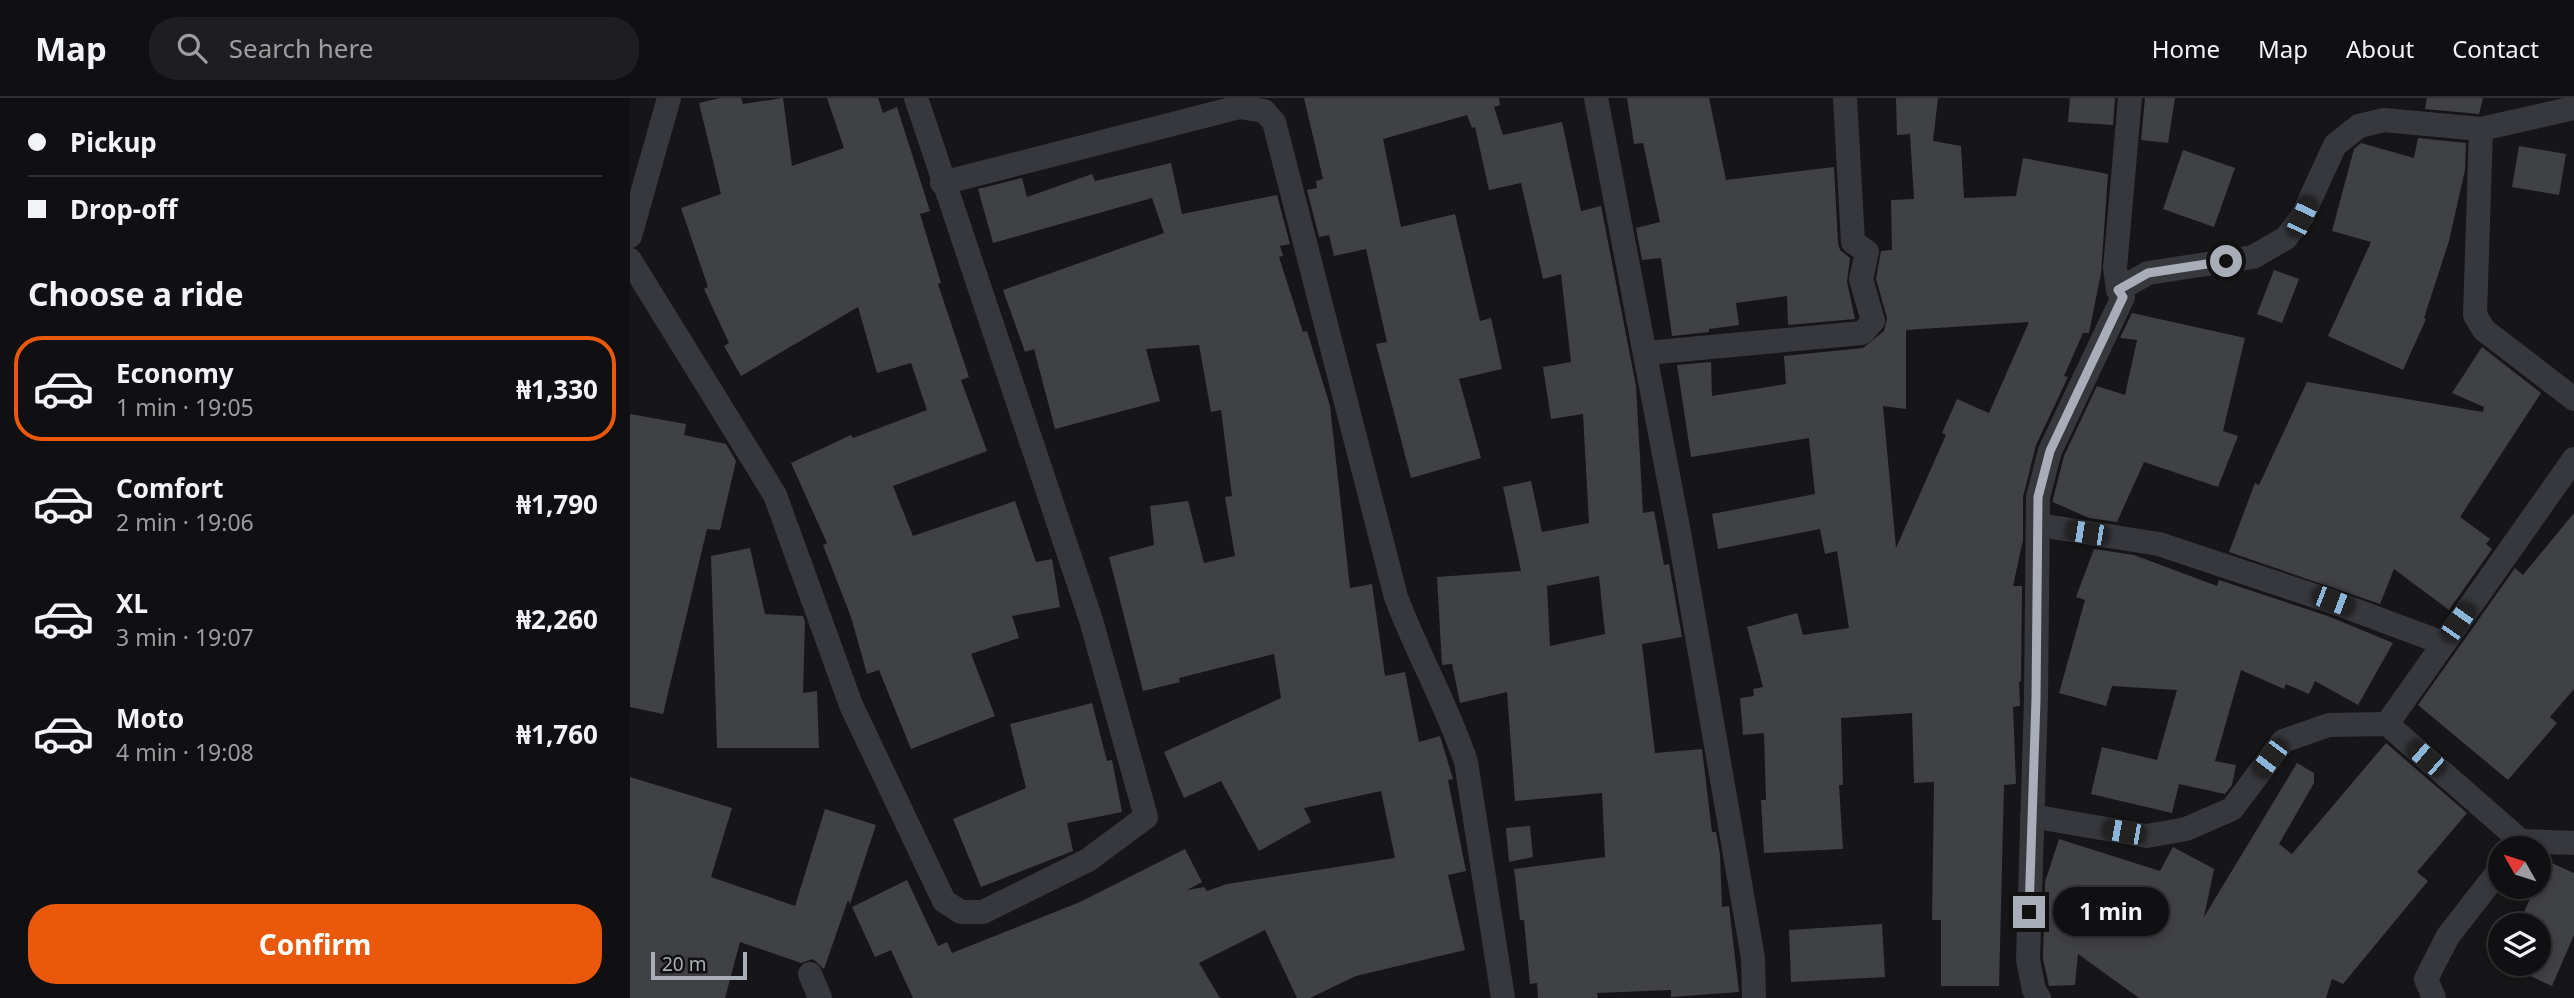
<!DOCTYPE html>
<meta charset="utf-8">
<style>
:root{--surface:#101012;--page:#1e1e20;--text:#f1f3f6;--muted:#9c9d9f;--line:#303032;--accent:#ea580c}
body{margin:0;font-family:"Noto Sans",sans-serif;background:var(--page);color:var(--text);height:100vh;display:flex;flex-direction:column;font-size:26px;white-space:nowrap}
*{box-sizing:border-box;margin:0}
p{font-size:23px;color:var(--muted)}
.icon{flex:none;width:38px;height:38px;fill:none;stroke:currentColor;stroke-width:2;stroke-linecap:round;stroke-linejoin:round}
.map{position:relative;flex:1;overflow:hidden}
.drawer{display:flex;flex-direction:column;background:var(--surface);width:630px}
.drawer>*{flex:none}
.top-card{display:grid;align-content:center;height:154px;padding:0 28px;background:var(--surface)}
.needle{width:46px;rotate:309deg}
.tools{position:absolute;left:1858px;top:738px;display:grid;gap:14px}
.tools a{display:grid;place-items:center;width:63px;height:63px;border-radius:50%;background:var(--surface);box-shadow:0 4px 10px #0003,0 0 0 2px var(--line);font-size:35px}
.scale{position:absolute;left:21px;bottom:18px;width:96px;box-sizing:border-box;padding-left:7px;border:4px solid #a8adb8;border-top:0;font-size:19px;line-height:24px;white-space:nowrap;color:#a8adb8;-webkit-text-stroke:5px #111113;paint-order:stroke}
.end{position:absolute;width:32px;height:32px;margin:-16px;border:9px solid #a8adb8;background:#111;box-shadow:0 0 0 4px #111}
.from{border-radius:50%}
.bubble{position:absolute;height:49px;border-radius:24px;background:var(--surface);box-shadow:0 4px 10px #0003,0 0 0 2px var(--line);font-size:23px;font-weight:700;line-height:49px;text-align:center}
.car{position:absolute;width:21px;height:42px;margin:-21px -10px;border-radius:9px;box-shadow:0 0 5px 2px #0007;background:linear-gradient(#222 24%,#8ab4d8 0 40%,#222 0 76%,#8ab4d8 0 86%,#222 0)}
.top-card b{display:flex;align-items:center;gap:24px;height:66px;font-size:26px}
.top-card b+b{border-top:2px solid var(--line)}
.top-card i{width:18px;height:18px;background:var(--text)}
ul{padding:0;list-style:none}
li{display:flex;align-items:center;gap:21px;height:105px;margin:0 14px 10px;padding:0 14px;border:4px solid transparent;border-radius:28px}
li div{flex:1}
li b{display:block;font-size:26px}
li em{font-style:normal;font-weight:700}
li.active{border-color:var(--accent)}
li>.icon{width:63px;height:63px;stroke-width:1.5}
h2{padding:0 28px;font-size:32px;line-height:84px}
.primary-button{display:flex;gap:14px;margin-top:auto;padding:14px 28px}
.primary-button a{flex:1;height:80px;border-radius:28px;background:var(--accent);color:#fff;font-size:28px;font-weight:700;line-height:80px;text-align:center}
header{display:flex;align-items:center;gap:42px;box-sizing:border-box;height:98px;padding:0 35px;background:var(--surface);border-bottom:2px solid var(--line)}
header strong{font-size:33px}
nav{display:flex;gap:38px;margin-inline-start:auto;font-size:24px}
.search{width:490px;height:63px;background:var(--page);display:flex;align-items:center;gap:18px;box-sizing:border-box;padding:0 24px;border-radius:28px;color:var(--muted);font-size:26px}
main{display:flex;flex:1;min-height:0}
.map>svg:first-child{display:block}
</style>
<header>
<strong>Map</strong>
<div class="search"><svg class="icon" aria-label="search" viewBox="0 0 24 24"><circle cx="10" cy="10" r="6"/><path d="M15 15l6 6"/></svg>Search here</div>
<nav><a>Home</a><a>Map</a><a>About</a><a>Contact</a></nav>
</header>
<main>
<section class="drawer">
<div class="top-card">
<b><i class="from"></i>Pickup</b>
<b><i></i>Drop-off</b>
</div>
<h2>Choose a ride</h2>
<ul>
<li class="active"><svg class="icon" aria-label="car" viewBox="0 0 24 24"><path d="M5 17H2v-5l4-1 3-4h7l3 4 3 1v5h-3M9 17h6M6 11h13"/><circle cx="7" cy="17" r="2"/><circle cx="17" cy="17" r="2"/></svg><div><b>Economy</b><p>1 min · 19:05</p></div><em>₦1,330</em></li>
<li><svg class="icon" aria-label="car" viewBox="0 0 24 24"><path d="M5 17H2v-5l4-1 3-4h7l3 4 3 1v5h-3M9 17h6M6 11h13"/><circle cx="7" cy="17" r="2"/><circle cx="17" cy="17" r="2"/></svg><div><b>Comfort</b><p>2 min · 19:06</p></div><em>₦1,790</em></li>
<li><svg class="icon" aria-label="car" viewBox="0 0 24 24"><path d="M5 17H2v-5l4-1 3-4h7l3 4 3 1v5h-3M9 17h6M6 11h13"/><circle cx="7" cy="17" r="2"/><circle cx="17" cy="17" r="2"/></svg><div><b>XL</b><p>3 min · 19:07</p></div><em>₦2,260</em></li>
<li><svg class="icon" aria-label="car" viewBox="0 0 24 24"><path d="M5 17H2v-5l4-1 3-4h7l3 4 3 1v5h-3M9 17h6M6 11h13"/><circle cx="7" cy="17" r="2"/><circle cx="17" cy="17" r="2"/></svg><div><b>Moto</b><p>4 min · 19:08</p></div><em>₦1,760</em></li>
</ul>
<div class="primary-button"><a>Confirm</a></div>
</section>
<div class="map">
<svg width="1944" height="900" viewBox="0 0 1944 900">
<rect width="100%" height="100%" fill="#161618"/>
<g fill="#404145" fill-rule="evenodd">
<polygon points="90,0 111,0 113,6 153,0 162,68 214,50 197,0 248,0 253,15 267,9 300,113 290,116 311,185 308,186 339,279 331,282 357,353 263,388 283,438 385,403 406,464 422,461 430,509 382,518 389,540 341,556 365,618 281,651 249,572 237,576 221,519 193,447 197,445 161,365 221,337 223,340 297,312 281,265 247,275 228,209 111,278 94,248 99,245 74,191 78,189 51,110 91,96 69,5"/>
<path d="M674 0H869L870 7 864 9 873 37 932 24 951 113 971 108 1006 288 1013 415 1024 413 1034 467 1039 466 1052 539 1012 546 1025 655 1072 651 1082 734H1086L1090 756 1092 809 1099 808 1109 894 1041 899V892L967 895 968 900H908L907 885 900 886 894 822H890L884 771 975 759 972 695 885 703 877 594 830 605 822 566 812 567 807 479 891 473 873 389 901 383 912 434 959 425 953 316 921 321 913 269 941 264 931 176 913 181 891 85 859 92 845 29 842 30 837 17 753 41 771 129 825 116 850 223 861 220 872 271 829 281 851 360 781 380 746 246 757 244 736 151 704 158 699 137 689 139 677 92 687 90 686 83 693 81ZM969 478 975 536 920 548 917 488Z"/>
<polygon points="997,0 1079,0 1096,82 1204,69 1208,145 1210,152 1220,160 1217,184 1225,221 1158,227 1157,198 1106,205 1109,227 1079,231 1079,234 1042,238 1031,160 1012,162 1006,130 1030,124 1013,45 1004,46"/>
<path d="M1266 0H1308L1303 43 1331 48 1334 100 1386 98 1393 60 1478 76 1471 175 1459 235H1453L1434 278 1438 279 1406 347 1393 399V442L1383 488H1392L1391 584 1389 583 1390 608 1383 609 1386 686 1374 687 1369 888H1311V822H1302L1304 684 1284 685 1282 615 1211 620 1213 687H1209L1213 751 1134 755 1131 702H1136L1134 635 1113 637 1110 600 1124 598 1123 591 1133 589 1117 529 1167 515 1173 537 1219 530 1207 453 1195 456 1190 431 1088 451 1082 416 1185 396 1179 340 1061 359 1047 267 1081 264 1082 298 1156 286 1154 258 1233 250 1254 233 1257 220 1246 181 1251 153 1262 152 1261 102 1284 101 1280 36 1267 37ZM1399 224 1359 315 1327 301 1312 335 1316 337 1266 450 1253 308 1276 311V232Z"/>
<polygon points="1440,0 1485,0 1483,27 1438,24"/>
<polygon points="1515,0 1545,0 1538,45 1511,42"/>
<polygon points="1797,0 1853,0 1849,16 1795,11"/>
<polygon points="1788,40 1836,45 1835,72 1819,143 1794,220 1796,221 1773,272 1698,238 1741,144 1702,133 1724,51 1731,45 1784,60"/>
<polygon points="1889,48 1936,56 1929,97 1882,89"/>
<polygon points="1553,52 1605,70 1584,129 1533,111"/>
<polygon points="541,65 552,116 647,97 660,146 650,148 653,158 649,159 673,234 677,233 700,308 720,490 742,486 755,578 775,574 789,644 810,638 823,681 818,682 836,773 818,777 835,852 726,878 680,900 667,900 635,832 569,865 590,900 283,900 261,852 245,859 222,809 277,782 308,848 317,844 322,855 450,804 555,751 572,784 557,792 574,789 577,793 597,786 765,760 751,693 674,710 681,724 629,753 591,683 554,700 534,654 651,600 644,556 549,580 550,584 513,593 479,459 524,447 520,408 558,403 574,465 605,458 595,399 602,398 591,312 581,314 569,247 516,251 530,303 425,331 404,251 395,254 373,192 534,135 522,100 363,145 348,91 392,80 397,99 462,76 465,83"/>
<polygon points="1644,172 1669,181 1652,225 1627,216"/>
<polygon points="1502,215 1615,240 1593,333 1608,338 1588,389 1514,364 1487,424 1459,420 1423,404 1423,401 1434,358 1467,288 1495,297 1507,242 1490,240"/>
<polygon points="1852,249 1911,295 1830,419 1860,441 1856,446 1862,451 1819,512 1764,471 1750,506 1599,454 1625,385 1629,387 1677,284 1853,314 1854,309 1822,295"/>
<polygon points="0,316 56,326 54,337 96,346 106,363 90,432 77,431 33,616 0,609"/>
<polygon points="1944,415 1944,591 1920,619 1927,625 1878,682 1788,607 1885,470 1893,477"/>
<polygon points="120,450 135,516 173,518 175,524 173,595 187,593 189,650 87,650 81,458"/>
<polygon points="1464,451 1504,457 1587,488 1589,482 1698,518 1763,545 1728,607 1685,583 1679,596 1656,586 1654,591 1611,572 1585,663 1606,667 1602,687 1595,696 1549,686 1542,715 1461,696 1472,649 1527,662 1547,592 1482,588 1476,608 1429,595 1455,502 1446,499"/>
<polygon points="462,605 477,663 482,662 492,714 437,725 443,753 351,789 323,721 396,690 380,626"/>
<polygon points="1756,645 1837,715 1787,774 1798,783 1713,886 1702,881 1696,900 1509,900 1448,856 1445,887 1419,888 1413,861 1415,784 1429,741 1530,773 1543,749 1584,771 1574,819 1667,665 1684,675 1684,685 1649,746 1662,756"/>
<polygon points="0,679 102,710 81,779 165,808 195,711 246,727 220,806 218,802 194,871 183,861 171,865 110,844 95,900 0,900"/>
<polygon points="900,728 903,759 879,764 876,730"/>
<polygon points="1917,763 1944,775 1944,837 1922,888 1874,866 1909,866 1909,828 1888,828 1905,789 1909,789 1909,780"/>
<polygon points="1252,826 1255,879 1161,884 1159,832"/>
</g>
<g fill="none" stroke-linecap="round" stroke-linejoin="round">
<g stroke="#37383d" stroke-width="24">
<polyline points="966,0 1050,440 1123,860 1124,900"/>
<polyline points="1851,31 1845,217 1854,232 1944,301"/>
<path d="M312 85 609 9 634 13 644 24 766 499C787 555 817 607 836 664L873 900"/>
<polyline points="0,138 39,0"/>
<polyline points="0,162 145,397 221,607 314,803 331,814 353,814 458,762 516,719 461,522 286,0"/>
<polyline points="1488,192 1485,170 1500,0"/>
<polyline points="1016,255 1232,235 1243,223 1231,181 1237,154 1223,144 1215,0"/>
<polyline points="1409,427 1529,446 1703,504 1813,545"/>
<polyline points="1757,626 1944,361"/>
<polyline points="1402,718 1517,738 1556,731 1602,711 1653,643 1699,627 1757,626 1891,743"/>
<polyline points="1886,751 1891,743 1944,745"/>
<polyline points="180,876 190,900"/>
<polyline points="1409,900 1404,892 1398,862 1406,601 1408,399 1420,353 1493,199 1488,192 1518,175 1623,159 1656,140 1672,119 1705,47 1729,28 1754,22 1851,31 1944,10"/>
<polyline points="1804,900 1796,881 1818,838 1871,770"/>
</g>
</g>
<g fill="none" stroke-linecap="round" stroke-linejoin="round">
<polyline stroke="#a8adb8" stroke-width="9" points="1399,814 1406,601 1408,399 1420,353 1493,199 1488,192 1518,175 1596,163"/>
</g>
</svg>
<div class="tools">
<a><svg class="needle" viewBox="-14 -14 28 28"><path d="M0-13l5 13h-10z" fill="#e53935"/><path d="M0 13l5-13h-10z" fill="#9c9d9f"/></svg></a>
<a><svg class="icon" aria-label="layers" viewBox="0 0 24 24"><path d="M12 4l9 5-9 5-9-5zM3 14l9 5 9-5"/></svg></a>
</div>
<div class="scale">20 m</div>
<i class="end from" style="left:1596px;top:163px"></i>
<i class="end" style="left:1399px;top:814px"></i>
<div class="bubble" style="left:1423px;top:789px;width:116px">1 min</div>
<i class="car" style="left:1672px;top:119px;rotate:25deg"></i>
<i class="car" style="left:1457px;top:435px;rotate:279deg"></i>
<i class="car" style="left:1703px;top:503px;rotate:111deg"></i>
<i class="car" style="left:1828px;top:524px;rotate:35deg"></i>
<i class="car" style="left:1640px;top:660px;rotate:217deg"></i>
<i class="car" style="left:1796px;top:660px;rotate:311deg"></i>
<i class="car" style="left:1494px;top:734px;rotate:280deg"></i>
</div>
</main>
